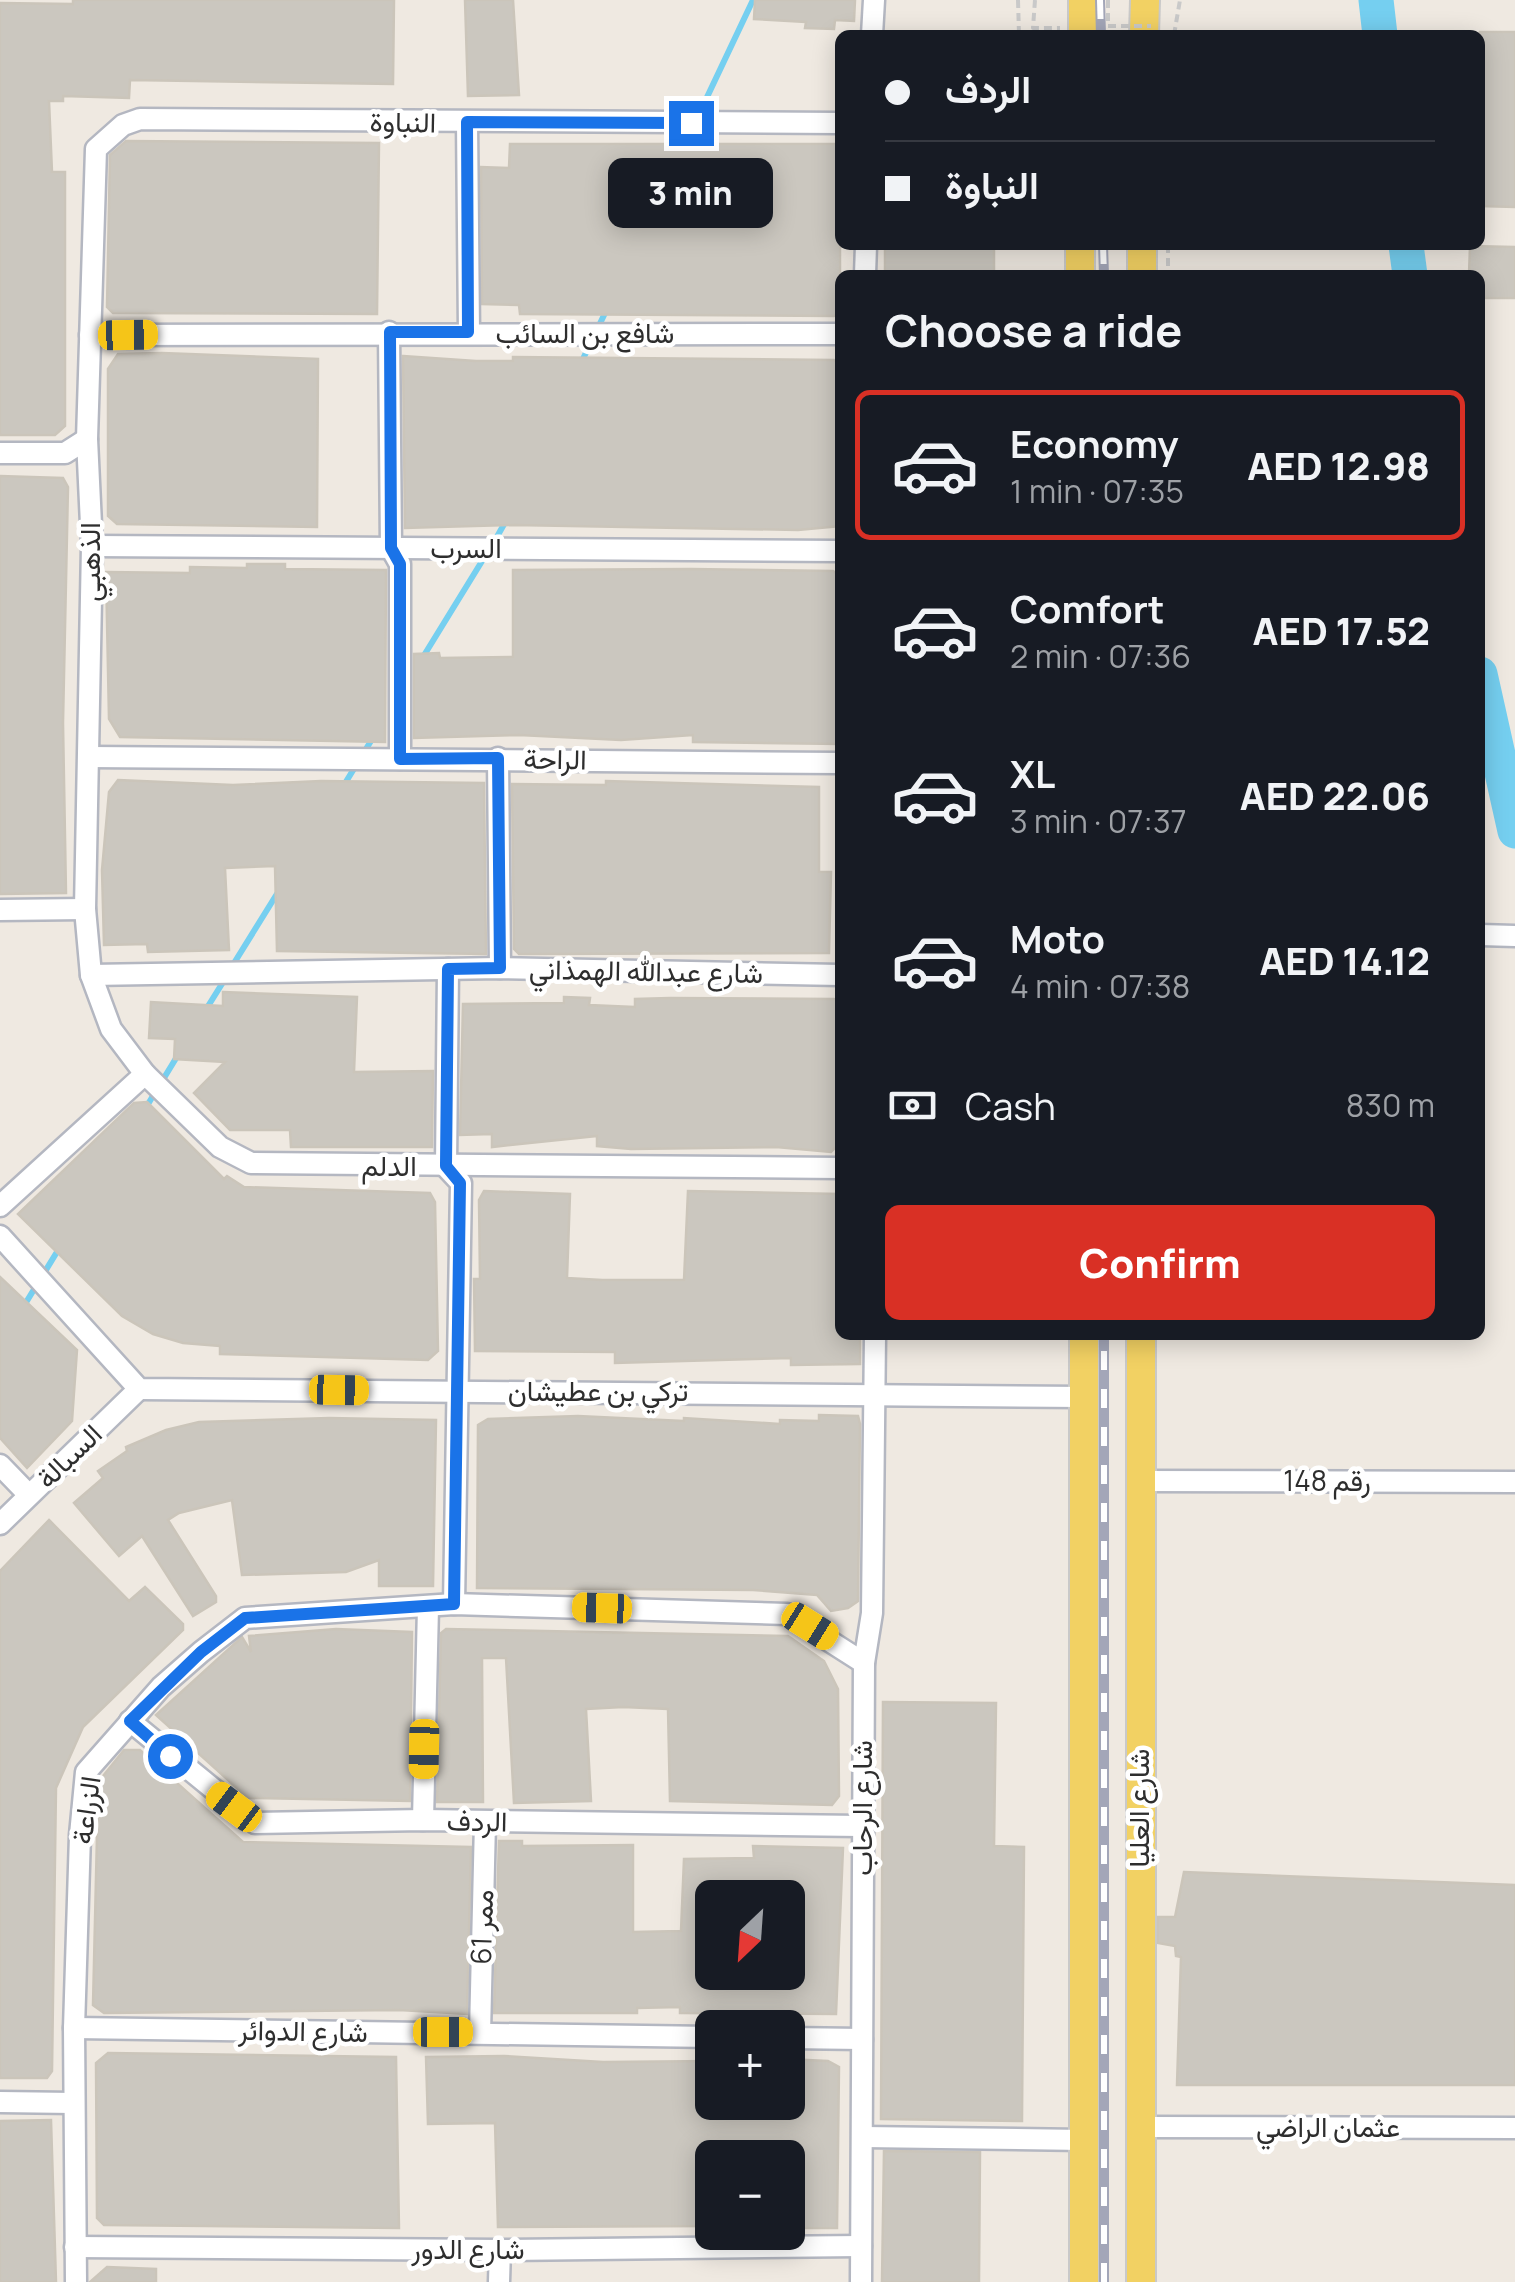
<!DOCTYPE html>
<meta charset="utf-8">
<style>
:root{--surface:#171b24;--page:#242831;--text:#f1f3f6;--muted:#9ea1a6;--line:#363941;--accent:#d93025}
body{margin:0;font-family:Manrope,Vazirmatn,sans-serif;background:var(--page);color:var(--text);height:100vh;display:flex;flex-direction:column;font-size:38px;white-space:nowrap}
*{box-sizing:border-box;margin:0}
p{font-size:32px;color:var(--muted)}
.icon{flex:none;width:55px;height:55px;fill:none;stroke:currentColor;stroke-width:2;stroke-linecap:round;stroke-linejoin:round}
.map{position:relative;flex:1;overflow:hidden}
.details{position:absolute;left:835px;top:270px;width:650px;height:1070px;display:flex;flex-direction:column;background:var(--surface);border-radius:15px;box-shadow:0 5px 25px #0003}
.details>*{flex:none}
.hud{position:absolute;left:835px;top:30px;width:650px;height:220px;border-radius:15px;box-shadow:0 5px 25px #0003;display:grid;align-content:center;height:220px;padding:0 50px;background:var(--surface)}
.needle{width:65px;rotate:205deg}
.controls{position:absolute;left:695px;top:1880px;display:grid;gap:20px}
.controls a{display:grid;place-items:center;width:110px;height:110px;border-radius:15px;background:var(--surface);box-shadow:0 5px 25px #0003;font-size:50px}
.end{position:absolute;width:45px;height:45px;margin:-22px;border:12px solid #1a73e8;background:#fff;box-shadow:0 0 0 5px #fff}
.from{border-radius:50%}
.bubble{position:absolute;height:70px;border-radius:15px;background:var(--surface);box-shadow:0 5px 25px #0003;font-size:32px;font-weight:800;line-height:70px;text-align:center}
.car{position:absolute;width:30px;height:60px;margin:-30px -15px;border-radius:12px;box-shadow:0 0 8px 2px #0007;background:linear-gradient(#f5c518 24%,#345 0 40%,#f5c518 0 76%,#345 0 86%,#f5c518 0)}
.hud b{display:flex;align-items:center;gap:35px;height:95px;font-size:38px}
.hud b+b{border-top:2px solid var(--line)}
.hud i{width:25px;height:25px;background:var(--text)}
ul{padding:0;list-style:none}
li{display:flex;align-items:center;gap:30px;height:150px;margin:0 20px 15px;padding:0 30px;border:5px solid transparent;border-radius:15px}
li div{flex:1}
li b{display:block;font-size:38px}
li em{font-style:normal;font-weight:800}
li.on{border-color:var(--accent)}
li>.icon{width:90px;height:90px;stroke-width:1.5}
h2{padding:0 50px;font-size:45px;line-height:120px}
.pay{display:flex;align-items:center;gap:25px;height:110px;padding:0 50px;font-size:38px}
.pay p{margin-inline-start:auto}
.button{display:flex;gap:20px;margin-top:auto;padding:20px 50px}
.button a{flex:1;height:115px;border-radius:15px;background:var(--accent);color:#fff;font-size:40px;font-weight:800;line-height:115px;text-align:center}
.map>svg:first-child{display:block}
</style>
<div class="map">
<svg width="1515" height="2282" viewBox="0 0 1515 2282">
<rect width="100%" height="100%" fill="#efe9e1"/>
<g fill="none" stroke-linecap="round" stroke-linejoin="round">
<g stroke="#75cff0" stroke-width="6">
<polyline points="682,150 753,0"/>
<polyline points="581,363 606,311"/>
<polyline points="494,542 507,519"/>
<polyline points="423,657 487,553"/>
<polyline points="344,785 374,736"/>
<polyline points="231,968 280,889"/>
<polyline points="205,1011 225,979"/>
<polyline points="145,1109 178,1055"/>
<polyline points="22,1309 60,1247"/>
</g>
<g stroke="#75cff0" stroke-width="35">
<polyline points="1376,0 1380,35"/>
<polyline points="1406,245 1410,275"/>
<polyline points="1480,674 1515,831"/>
</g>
</g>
<g fill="#cbc7bf" stroke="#cbc5ba" stroke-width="2.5" fill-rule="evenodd">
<polygon points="73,0 394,0 393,84 130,80 129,98 63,96 63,101 49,101 52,172 65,172 65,426 55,435 0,435 0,3 73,4"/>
<polygon points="465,0 513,0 519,95 468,96"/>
<polygon points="755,0 855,0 854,21 835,20 834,29 805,28 806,22 754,19"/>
<polygon points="1480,32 1515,32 1515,207 1480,206"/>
<polygon points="126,141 379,143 377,314 113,313 107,307 110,155"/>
<polygon points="510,144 840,144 840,311 834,316 520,314 519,305 482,304 481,167 509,168"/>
<rect x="885" y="245" width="109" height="30"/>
<polygon points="1470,246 1515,247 1515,298 1480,298 1480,275 1469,275"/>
<polygon points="162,353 318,359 317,527 117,524 108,516 108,369 118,354"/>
<polygon points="403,356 476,361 513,361 513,357 834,360 840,365 840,526 798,530 514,525 405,528"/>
<polygon points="0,476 63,478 68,487 63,723 66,893 0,894"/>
<polygon points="247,564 285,564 285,569 386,570 385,742 120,737 109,719 106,572 190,573 190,567 247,568"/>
<polygon points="691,569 833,571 840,576 840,744 693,742 693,735 621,740 519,735 414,738 414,654 439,653 440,658 513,657 513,570"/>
<polygon points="118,780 233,785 321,781 484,783 486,954 277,951 275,866 225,868 229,950 148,952 147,944 104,945 102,870 109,792"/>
<polygon points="606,781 819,787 819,872 831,872 829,953 519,954 514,949 512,784 606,785"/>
<polygon points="223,992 357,997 354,1072 433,1071 432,1147 291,1147 290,1130 230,1130 194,1093 225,1062 174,1059 175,1039 149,1038 151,1002 223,1006"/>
<polygon points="564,997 590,998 589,1005 635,1007 635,999 670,998 834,999 840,1002 840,1143 831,1152 776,1147 631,1149 597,1146 597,1136 492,1147 492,1134 460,1135 463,1004 564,1003"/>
<polygon points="147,1102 224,1179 227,1176 244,1187 430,1193 435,1202 438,1351 428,1360 220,1354 220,1346 183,1343 153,1334 122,1316 18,1214 134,1103"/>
<polygon points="484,1191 570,1194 567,1278 602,1280 684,1280 688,1191 840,1194 840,1335 860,1335 860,1364 791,1365 791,1358 615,1363 615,1352 475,1351 474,1279 480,1279 479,1200"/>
<polygon points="0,1277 77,1350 72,1421 27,1468 0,1438"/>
<polygon points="819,1415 858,1416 860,1424 858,1601 848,1608 831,1611 817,1595 753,1590 477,1588 478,1425 488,1419 578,1416 684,1421 684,1418 780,1424 780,1420 819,1421"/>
<polygon points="329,1418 436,1420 433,1586 379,1586 379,1560 346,1572 242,1575 232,1500 179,1513 168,1520 216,1596 216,1602 193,1616 142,1536 119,1556 74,1503 103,1478 98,1471 127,1451 126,1447 166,1430 199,1422"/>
<polygon points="49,1520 129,1601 145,1587 183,1624 183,1630 83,1727 56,1788 52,2071 47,2078 0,2078 0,1571"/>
<polygon points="336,1629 412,1632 410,1801 248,1798 156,1715 242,1637 251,1652 249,1636"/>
<polygon points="446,1629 788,1636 824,1661 838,1689 839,1796 832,1805 670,1801 668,1709 623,1707 586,1709 591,1801 514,1803 506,1658 482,1658 483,1802 437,1802 441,1633"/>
<polygon points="883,1702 996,1703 994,1846 1024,1847 1022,2121 881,2119"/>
<polygon points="124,1750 140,1750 243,1842 471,1847 467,2014 399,2010 104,2013 93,2005 98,1793 103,1776"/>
<path d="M499 1841H522V1846L633 1845V1932L681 1931 684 1859 754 1858 753 1846 843 1848 836 2014 680 2013V2007L637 2008V2013H494ZM708 1898H788V1972H712V1935H706Z"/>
<polygon points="1184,1872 1515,1885 1515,2085 1177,2085 1181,1957 1176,1956 1175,1946 1158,1943 1158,1917 1175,1917"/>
<polygon points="108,2053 396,2057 399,2228 104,2225 97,2218 96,2063"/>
<polygon points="504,2056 603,2062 712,2061 712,2102 788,2102 788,2059 828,2061 839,2067 837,2228 788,2228 788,2158 712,2158 712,2226 498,2227 495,2123 428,2124 426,2057"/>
<polygon points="51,2120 56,2282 0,2282 0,2121"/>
<polygon points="884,2151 980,2152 979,2282 882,2282"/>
<polygon points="107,2267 156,2269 156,2282 90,2282"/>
</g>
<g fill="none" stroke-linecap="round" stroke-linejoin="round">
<defs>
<g id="minor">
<polyline points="872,35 874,0"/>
<polyline points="467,122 469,332"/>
<polyline points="840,123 140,119 123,125 96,149 87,439 92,546 85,909 91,975 111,1029 145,1074 220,1147 251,1163 840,1168"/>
<polyline points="865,275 866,245"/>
<polyline points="389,332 391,548 400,564 400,759"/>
<polyline points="90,335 840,334"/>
<polyline points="0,453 65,453 87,439"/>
<polyline points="92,546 840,551"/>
<polyline points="89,757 840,763"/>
<polyline points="498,758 500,968"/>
<polyline points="0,910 85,909"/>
<polyline points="1480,935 1515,936"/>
<polyline points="448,969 446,1167 461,1183 454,1604"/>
<polyline points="91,975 500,968 840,975"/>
<polyline points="0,1206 145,1074"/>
<polyline points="0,1236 139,1389 1084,1397"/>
<polyline points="0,1465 29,1495"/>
<polyline points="1139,1481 1515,1482"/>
<polyline points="0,1524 139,1389"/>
<polyline points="130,1721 255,1823 423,1820 861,1826"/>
<polyline points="423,1820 428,1607"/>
<polyline points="74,2028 712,2037"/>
<polyline points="480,2033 485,1822"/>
<polyline points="788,2038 862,2039"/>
<polyline points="0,2102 73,2103"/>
<polyline points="1140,2127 1515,2128"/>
<polyline points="863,2137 1083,2140"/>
<polyline points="75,2247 500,2250 861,2246"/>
<polyline points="76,2282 74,2028 80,1835 86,1772 161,1687 201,1652 245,1618 454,1604 787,1614 864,1663"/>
<polyline points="499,2282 500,2250"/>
<polyline points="861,2282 864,1663 872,1613 875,1335"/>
</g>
<g id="major">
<polyline points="1083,35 1083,0"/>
<polyline points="1144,35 1145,0"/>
<polyline points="1142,245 1142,275"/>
<polyline points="1080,275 1080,245"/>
<polyline points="1084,1335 1084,2282"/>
<polyline points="1141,1335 1141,2282"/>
</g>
</defs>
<use href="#minor" stroke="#b4b7c1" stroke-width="25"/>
<use href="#major" stroke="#c9c9c9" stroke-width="32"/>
<g stroke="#c9c9c9" stroke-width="4" stroke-dasharray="8 5" stroke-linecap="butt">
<polyline points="1018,0 1019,35"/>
<polyline points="1035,0 1033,28 1060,28"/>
<polyline points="1174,35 1180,0"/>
<polyline points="1168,245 1168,275"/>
</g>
<use href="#minor" stroke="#fff" stroke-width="20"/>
<use href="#major" stroke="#f2d163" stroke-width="28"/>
<defs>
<g id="rail">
<polyline points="1100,0 1101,35"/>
<polyline points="1103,245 1104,275"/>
<polyline points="1104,2282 1104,1335"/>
</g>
</defs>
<use href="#rail" stroke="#a3a6b8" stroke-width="10"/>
<use href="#rail" stroke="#fff" stroke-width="6" stroke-dasharray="19" stroke-linecap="butt"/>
<polyline stroke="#c9c9c9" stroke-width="4" stroke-dasharray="8 5" stroke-linecap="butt" points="1108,0 1108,26 1151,26"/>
</g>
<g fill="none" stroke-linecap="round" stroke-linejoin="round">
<polyline stroke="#1a73e8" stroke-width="12" points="170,1756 130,1721 201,1652 245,1618 454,1604 460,1183 446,1166 448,969 500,968 498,758 400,759 400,564 391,548 390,332 468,332 467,122 691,123"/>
</g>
<g text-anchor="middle" stroke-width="9" stroke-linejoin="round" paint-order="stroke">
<g font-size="28" fill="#2e2e2e" stroke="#fff">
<text transform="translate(403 122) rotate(1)" y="10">النباوة</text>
<text x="585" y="343">شافع بن السائب</text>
<text x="466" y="558">السرب</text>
<text transform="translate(90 562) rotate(-90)" y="10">الذهبي</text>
<text transform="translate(555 759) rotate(1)" y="10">الراحة</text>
<text transform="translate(646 971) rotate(1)" y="10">شارع عبدالله الهمذاني</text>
<text x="389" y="1176">الدلم</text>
<text x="598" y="1401">تركي بن عطيشان</text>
<text transform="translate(69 1456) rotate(-44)" y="10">السبالة</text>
<text x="1327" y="1491">رقم 148</text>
<text transform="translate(862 1808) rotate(-90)" y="10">شارع الرحاب</text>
<text transform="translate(1139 1808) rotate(-90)" y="10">شارع العليا</text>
<text transform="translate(86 1810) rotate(-82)" y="10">الزراعة</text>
<text transform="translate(477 1821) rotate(1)" y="10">الردف</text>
<text transform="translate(482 1927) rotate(-88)" y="10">ممر 61</text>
<text transform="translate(303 2031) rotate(1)" y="10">شارع الدوائر</text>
<text x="1328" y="2137">عثمان الراضي</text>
<text x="468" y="2259">شارع الدور</text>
</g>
</g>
</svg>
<div class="controls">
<a><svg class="needle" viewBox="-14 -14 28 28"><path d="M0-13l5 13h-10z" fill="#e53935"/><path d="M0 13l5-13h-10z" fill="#9ea1a6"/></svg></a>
<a>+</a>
<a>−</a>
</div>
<i class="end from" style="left:170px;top:1756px"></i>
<i class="end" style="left:691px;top:123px"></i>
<div class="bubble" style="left:608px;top:158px;width:165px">3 min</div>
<i class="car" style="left:128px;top:335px;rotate:89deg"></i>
<i class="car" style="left:339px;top:1390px;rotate:91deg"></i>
<i class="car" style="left:602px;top:1608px;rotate:272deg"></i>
<i class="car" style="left:810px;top:1626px;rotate:122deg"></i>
<i class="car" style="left:424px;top:1749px;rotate:181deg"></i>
<i class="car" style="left:234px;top:1807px;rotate:307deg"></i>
<i class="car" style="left:443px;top:2032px;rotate:90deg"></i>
<div class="hud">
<b><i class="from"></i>الردف</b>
<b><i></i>النباوة</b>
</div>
<section class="details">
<h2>Choose a ride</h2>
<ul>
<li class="on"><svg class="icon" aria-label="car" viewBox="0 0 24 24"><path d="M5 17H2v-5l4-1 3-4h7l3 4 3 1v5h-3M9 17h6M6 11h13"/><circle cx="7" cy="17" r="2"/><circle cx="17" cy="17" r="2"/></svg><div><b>Economy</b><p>1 min · 07:35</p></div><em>AED 12.98</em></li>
<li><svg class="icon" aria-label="car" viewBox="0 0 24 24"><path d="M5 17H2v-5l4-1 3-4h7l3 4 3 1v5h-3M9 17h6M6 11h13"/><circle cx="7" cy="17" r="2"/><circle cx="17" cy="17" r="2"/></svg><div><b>Comfort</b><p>2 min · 07:36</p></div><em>AED 17.52</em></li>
<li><svg class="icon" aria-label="car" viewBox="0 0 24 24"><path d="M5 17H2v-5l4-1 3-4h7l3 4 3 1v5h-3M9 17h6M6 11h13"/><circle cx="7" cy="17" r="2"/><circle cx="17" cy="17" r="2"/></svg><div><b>XL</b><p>3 min · 07:37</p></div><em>AED 22.06</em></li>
<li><svg class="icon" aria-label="car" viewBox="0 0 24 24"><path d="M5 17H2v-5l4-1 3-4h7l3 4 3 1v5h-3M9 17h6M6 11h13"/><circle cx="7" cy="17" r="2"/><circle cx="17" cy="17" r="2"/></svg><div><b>Moto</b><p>4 min · 07:38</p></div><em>AED 14.12</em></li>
</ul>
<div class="pay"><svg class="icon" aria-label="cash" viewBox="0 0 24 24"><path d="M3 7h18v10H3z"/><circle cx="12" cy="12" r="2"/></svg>Cash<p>830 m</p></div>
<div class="button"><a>Confirm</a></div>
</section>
</div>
